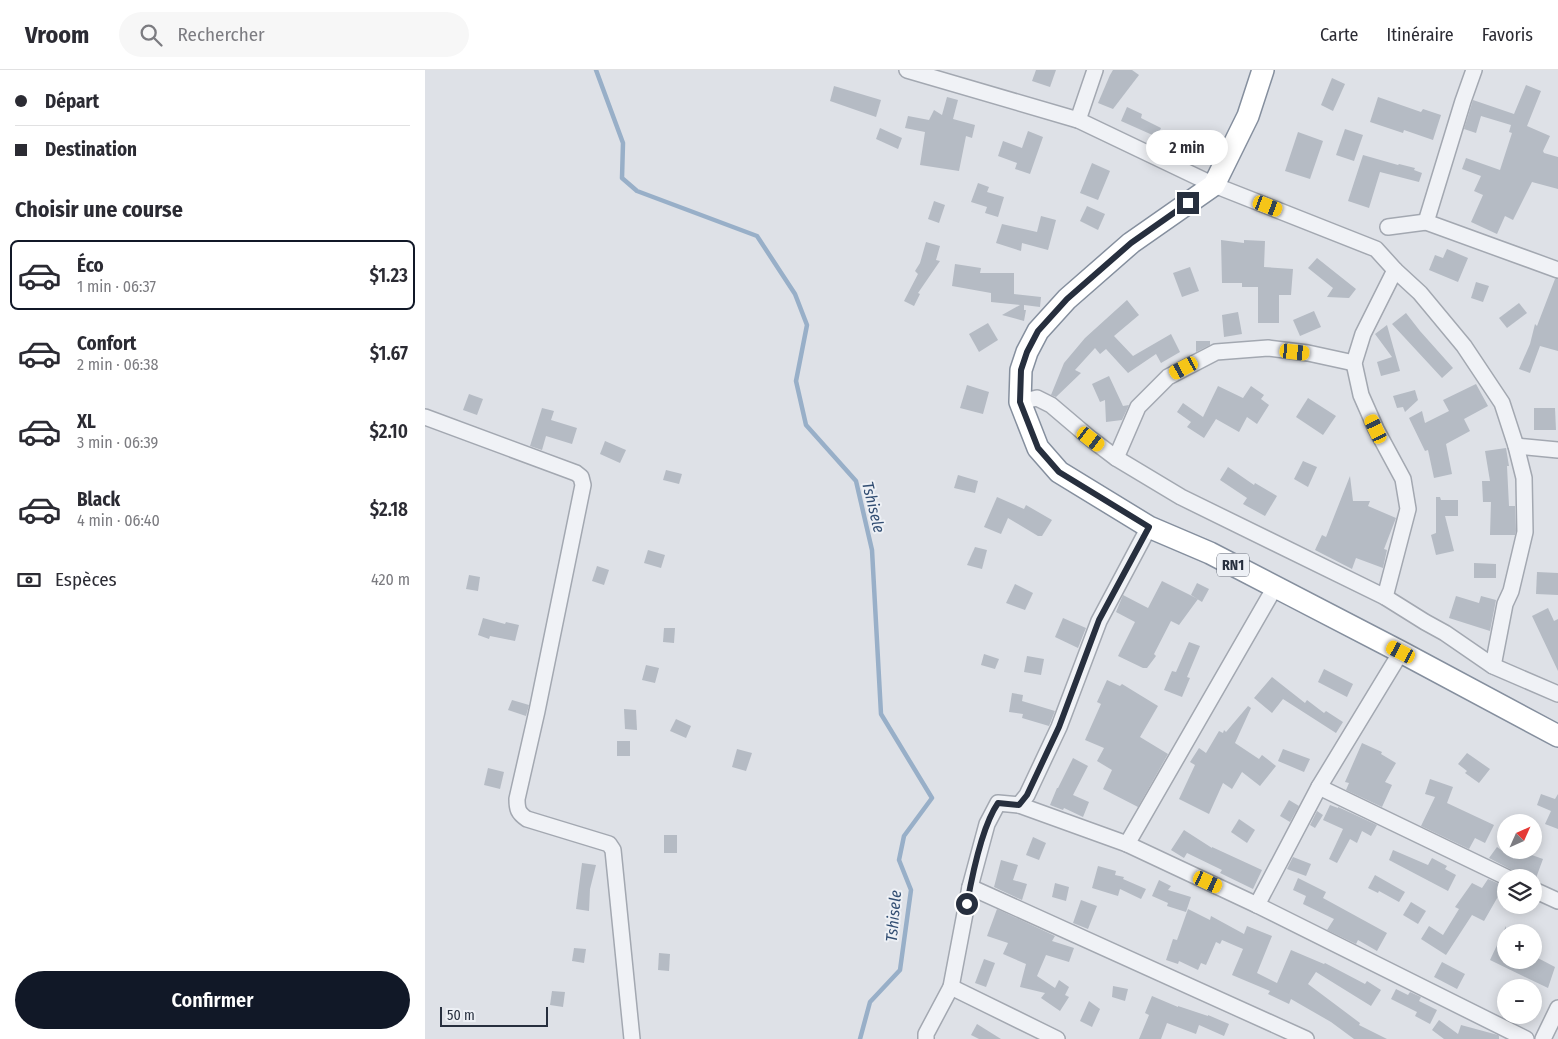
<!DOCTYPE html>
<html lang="fr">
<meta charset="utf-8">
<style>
:root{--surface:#fff;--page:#f7f7f7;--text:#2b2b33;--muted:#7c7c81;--line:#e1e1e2;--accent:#111827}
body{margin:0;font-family:"Fira Sans Condensed",sans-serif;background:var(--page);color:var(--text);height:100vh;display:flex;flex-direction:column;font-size:19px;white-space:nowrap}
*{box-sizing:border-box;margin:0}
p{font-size:16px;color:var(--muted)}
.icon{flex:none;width:28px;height:28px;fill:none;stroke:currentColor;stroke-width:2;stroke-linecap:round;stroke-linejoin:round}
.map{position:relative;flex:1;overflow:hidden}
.panel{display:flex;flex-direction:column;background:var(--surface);width:425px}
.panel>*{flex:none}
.top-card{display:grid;align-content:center;height:110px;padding:0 15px;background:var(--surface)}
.needle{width:32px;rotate:45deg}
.buttons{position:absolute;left:1072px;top:744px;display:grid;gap:10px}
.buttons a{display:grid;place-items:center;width:45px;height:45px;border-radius:50%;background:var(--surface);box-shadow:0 2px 12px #0003;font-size:25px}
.scale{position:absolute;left:15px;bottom:12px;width:108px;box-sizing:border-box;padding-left:5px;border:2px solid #272f3e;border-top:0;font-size:14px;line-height:18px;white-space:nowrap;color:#272f3e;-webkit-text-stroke:4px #edf0f5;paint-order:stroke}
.end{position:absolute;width:22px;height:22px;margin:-11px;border:6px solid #272f3e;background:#fff;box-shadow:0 0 0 2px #fff}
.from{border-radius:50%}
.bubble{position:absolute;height:35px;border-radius:18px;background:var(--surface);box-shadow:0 2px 12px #0003;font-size:16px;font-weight:600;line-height:35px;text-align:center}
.car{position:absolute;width:15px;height:30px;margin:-15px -8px;border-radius:6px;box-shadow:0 0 4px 1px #0007;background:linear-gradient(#f5c518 24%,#345 0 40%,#f5c518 0 76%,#345 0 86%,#f5c518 0)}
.top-card b{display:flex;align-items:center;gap:18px;height:48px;font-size:19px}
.top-card b+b{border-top:1px solid var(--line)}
.top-card i{width:12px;height:12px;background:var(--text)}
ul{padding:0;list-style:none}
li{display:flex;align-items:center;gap:15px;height:70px;margin:0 10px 8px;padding:0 5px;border:2px solid transparent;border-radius:8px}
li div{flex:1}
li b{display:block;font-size:19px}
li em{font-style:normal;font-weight:600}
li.active{border-color:var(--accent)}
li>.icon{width:45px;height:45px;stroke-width:1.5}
h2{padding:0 15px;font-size:22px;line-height:60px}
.pay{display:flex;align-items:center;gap:12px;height:55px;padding:0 15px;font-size:19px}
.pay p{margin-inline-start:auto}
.action{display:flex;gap:10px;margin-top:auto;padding:10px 15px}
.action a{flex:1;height:58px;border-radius:30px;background:var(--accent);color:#fff;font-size:20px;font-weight:600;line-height:58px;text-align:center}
header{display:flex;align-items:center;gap:30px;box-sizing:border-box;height:70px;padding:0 25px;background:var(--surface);border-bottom:1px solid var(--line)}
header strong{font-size:24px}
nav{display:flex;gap:28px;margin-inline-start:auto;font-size:18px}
.search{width:350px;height:45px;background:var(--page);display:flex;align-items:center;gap:12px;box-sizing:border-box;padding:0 18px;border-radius:28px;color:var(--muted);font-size:19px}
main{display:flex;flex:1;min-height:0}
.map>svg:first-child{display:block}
</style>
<header>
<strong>Vroom</strong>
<div class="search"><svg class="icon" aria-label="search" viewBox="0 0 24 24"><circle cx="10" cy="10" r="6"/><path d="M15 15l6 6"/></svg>Rechercher</div>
<nav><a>Carte</a><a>Itinéraire</a><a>Favoris</a></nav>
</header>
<main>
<section class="panel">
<div class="top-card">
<b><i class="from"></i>Départ</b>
<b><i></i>Destination</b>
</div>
<h2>Choisir une course</h2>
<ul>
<li class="active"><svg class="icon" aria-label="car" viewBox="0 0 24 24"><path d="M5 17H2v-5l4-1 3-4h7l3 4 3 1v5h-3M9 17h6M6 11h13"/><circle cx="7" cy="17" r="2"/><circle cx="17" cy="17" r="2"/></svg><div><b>Éco</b><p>1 min · 06:37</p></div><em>$1.23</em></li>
<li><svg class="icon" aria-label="car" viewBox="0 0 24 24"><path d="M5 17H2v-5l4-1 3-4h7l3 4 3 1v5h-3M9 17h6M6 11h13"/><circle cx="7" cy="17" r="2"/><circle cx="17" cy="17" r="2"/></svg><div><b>Confort</b><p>2 min · 06:38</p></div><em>$1.67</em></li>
<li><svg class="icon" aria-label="car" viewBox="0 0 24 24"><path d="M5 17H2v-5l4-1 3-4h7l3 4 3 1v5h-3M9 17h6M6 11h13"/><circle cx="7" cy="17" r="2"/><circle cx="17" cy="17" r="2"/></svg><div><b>XL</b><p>3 min · 06:39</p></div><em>$2.10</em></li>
<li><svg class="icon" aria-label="car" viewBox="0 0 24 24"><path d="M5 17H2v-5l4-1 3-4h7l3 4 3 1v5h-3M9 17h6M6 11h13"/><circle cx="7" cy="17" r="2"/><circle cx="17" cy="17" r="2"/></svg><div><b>Black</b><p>4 min · 06:40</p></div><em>$2.18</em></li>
</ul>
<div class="pay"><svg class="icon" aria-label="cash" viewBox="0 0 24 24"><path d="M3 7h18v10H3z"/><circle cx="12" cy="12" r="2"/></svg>Espèces<p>420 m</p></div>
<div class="action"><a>Confirmer</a></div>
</section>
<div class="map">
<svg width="1133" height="969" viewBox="0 0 1133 969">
<rect width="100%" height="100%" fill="#dee1e7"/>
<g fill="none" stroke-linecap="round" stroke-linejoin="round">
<polyline stroke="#98afc8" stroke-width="4.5" points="171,0 198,73 197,108 212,121 332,166 370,224 382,255 371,311 381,355 431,411 447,480 456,644 507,728 479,766 474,790 486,820 475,900 445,932 435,969"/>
</g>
<g fill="#b5bbc4">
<polygon points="611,0 631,0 625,17 607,11"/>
<polygon points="688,0 707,0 714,5 688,39 673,33 685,5"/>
<polygon points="907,8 920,14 908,41 896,35"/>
<polygon points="1101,15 1116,21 1102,56 1125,66 1118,81 1119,83 1133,87 1133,119 1107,112 1088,150 1080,146 1072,164 1046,152 1058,125 1049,121 1056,106 1037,99 1041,88 1075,100 1087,63 1084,62 1086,55 1056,46 1051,63 1039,59 1048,30 1089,44"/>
<polygon points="409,16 456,30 451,47 405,31"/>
<polygon points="522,27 533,30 528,49 550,55 547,68 541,66 534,101 495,95 500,62 480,58 483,46 504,50 509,40 517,45"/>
<polygon points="953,27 996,42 998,39 1016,45 1008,70 979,60 978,63 945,52"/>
<polygon points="702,37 717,44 716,48 736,58 732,67 696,51"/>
<polygon points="455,58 477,68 473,79 451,69"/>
<polygon points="920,59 938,65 929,91 911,85"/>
<polygon points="603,61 618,67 605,104 590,99 592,93 573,86 578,71 597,78"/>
<polygon points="873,62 898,71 885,109 860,101"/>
<polygon points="938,85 973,95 974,94 990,98 989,100 997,103 994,112 955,102 944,138 923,131"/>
<polygon points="667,93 685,101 673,130 655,123"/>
<polygon points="553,113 564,117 562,122 579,127 573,147 560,143 562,137 546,132"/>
<polygon points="509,131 520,135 514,153 503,149"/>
<polygon points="662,136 680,144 673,160 655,151"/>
<polygon points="616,146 631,150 623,180 597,173 596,181 571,173 577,154 612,162"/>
<polygon points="796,170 819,173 819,170 840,171 839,197 868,199 866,225 854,225 854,253 833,253 833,217 817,217 817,213 797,213"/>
<polygon points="501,172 515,176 511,190 515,191 493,223 495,224 489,236 479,231 493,204 490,201 495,193"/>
<polygon points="1022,179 1043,188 1033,212 1004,200 1010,185 1018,188"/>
<polygon points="892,188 931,219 924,228 902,227 908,218 883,198"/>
<polygon points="530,194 556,198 555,203 589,203 589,224 616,227 615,237 599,235 599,240 601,240 599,251 577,245 595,235 566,232 566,223 527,216"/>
<polygon points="765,197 774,221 757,227 748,203"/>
<polygon points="1130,209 1133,209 1133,281 1115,276 1105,303 1094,299 1105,274 1110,254 1112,256"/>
<polygon points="1051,212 1064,216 1058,232 1046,228"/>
<polygon points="702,230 714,245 689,266 708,286 746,264 755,282 736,293 731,284 703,303 681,279 675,284 670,278 650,300 656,303 631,327 626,325 639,293 660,268"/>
<polygon points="1094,233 1102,243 1082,258 1074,248"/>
<polygon points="889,241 896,257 875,266 868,250"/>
<polygon points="813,242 817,264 799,267 797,245"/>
<polygon points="981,243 995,261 1028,298 1017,308 967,254"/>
<polygon points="563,253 573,270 554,282 544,264"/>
<polygon points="962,255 975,301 956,306 952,292 967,287 950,264"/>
<polygon points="771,271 785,271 785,275 771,282"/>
<polygon points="684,306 698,336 704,335 697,350 681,352 680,330 675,332 667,314"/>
<polygon points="1051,314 1063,336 1039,349 1045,361 1021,374 1027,404 1009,408 1003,380 1000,381 984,348 997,341 1000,353 1024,341 1018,330"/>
<polygon points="542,315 564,322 558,344 535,338"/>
<polygon points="793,316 818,328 826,316 839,325 836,329 844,335 832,354 822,347 814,362 791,349 779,368 762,357 766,352 752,342 758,333 778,347"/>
<polygon points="990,320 993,330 980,342 978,337 972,338 968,326"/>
<polygon points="44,324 58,329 52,345 38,340"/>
<polygon points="883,328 911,346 898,365 871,347"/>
<polygon points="117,338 129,341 126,350 152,358 147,374 121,366 117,380 105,376"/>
<polygon points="1109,338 1130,338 1131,360 1109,360"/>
<polygon points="180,371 201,380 195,393 175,384"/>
<polygon points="1081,378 1084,396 1082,396 1084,436 1090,436 1091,461 1090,465 1065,465 1066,432 1058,432 1057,411 1065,411 1060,381"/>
<polygon points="878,391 892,397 883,417 869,409"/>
<polygon points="803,397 829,415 830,413 852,426 840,446 818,434 822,428 795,410"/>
<polygon points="241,400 257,404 254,414 238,410"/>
<polygon points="533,405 553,411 550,423 529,418"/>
<polygon points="925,406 928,431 945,431 943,436 971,448 959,479 962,480 958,498 931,488 927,499 890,480 897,465 901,467"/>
<polygon points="572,427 599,439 601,435 627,450 617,466 613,466 583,448 576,464 559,457"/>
<polygon points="1011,427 1015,427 1016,430 1033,430 1033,446 1020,446 1029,481 1011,485 1006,465 1011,463"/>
<polygon points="550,477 562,480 557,499 542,495"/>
<polygon points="223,480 240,485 236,498 219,493"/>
<polygon points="1049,493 1071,494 1071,508 1049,508"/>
<polygon points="172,496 184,500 179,515 167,511"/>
<polygon points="1112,502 1133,503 1133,525 1111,524"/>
<polygon points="44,505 55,507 53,521 41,519"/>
<polygon points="737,511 773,529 754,555 746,551 729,584 731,586 722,598 718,598 693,586 710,552 691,542 698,525 723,538"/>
<polygon points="772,513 784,519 777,532 766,525"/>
<polygon points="590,514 608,523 600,540 581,533"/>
<polygon points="1031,526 1054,533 1056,526 1071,530 1065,561 1024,548"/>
<polygon points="1123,538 1129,551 1133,549 1133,601 1107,546"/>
<polygon points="58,548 80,554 81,552 94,555 90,571 65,566 64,569 53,565"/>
<polygon points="638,548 661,558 653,578 630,567"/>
<polygon points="239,558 250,558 249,573 238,572"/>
<polygon points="764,572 775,576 762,607 765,608 757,627 739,620 747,601 751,602"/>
<polygon points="559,584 574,589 570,599 556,595"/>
<polygon points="602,586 619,589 616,605 599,602"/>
<polygon points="221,595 234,598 230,613 217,610"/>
<polygon points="899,599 928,614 922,627 893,612"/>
<polygon points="847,607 880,633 882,630 899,643 901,641 918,652 911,663 858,629 847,643 829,628"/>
<polygon points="682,610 695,616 697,614 733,636 715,667 743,684 713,737 678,719 687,700 672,691 679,678 660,670 676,634 672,632"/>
<polygon points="587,623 598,625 597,631 630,641 624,656 597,648 598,644 584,642"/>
<polygon points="87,630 104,635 101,646 83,640"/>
<polygon points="823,636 826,638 810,673 834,689 837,685 851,696 835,716 817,702 807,719 798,713 784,744 754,729 770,695 765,692 774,678 781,683 794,661 798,663 799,660 801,662"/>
<polygon points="199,639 211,640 212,660 200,659"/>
<polygon points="251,649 266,656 261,668 245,661"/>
<rect x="192" y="671" width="13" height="15"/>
<polygon points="937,673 957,682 956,684 971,693 960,712 967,715 957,737 921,720 924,713 920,712"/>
<polygon points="312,679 327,683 321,701 307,697"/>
<polygon points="858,679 885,689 879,702 853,691"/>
<polygon points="1042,683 1065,699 1054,713 1040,703 1042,701 1033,694"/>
<polygon points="648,688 663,696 648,725 664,732 658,747 639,738 638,740 625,735 632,718 633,718"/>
<polygon points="63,698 79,702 75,719 59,715"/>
<polygon points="1005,709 1028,717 1022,733 1069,755 1060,773 1050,768 1044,779 996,756 1010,727 1000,724"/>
<polygon points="1116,724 1130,729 1133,724 1133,759 1120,754 1126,741 1112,735"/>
<polygon points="864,730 874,736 865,752 855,746"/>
<polygon points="905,735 913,738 913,737 952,755 946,766 937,761 932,773 925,769 912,793 904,789 918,759 898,750"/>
<polygon points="892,741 898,745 890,758 885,755"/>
<polygon points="814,749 830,760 822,773 806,762"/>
<polygon points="759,760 787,778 787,777 837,800 828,819 795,803 797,800 762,783 759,788 746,780"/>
<rect x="239" y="765" width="13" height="18"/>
<polygon points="608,767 621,773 614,790 601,785"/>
<polygon points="1072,777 1089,789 1093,780 1118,789 1111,808 1097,808 1092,806 1087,800 1064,788"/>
<polygon points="968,780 1003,795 1007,788 1022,796 1020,799 1031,805 1023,821 964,790"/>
<polygon points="868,787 886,794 881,806 862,799"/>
<polygon points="576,790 593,795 588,810 602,814 597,830 569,817"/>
<polygon points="157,793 171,795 165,819 164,841 151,839"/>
<polygon points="673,796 691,801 690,805 699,807 698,809 721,819 716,829 695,819 693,826 667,818"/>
<polygon points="950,805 980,822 974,832 954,821 953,823 943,818"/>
<polygon points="873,808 901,822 898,828 962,863 952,881 933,870 931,874 902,860 909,849 878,834 881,826 868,820"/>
<polygon points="1063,809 1079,816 1059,851 1047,845 1021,885 996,869 1004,856 1018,865 1034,839 1030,837 1047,813 1057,818"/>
<polygon points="734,810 746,816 743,820 766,827 761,842 742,836 743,833 727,826"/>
<polygon points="630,813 644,817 641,831 627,827"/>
<polygon points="656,830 672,836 663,859 648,853"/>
<polygon points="986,832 1001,841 993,854 978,845"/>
<polygon points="572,839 630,866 627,871 649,878 644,892 621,885 612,906 630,918 634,910 644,917 640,925 644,927 635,941 616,928 620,923 595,917 601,894 578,884 583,873 562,866"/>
<polygon points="763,839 785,850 786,846 819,864 822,856 847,866 832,903 852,913 866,880 899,894 900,893 940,914 942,911 956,920 946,936 891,902 883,914 935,953 934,955 962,969 929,969 906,952 866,929 864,934 843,924 845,921 807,905 818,879 797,870 795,874 791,872 781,895 776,893 773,900 754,891 753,894 741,890 748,869 752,870"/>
<polygon points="1081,856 1081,890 1109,890 1109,886 1130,897 1123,918 1065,890"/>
<polygon points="149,878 161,879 159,893 147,891"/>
<polygon points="234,883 245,884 244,901 233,900"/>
<polygon points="559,889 570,893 561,917 550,913"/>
<polygon points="1017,892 1040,904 1032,919 1009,907"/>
<polygon points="688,916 703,919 700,931 687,927"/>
<polygon points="971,919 983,925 985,922 996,927 994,931 1012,940 1005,954 990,946 992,942 966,929"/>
<polygon points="127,921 140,922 138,937 125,935"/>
<polygon points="727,926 753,937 753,936 783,946 783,945 804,954 799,966 774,955 771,964 742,953 736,969 714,969 724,945 720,943"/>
<polygon points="664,931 675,939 667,957 655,951"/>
<polygon points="1014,950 1033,964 1036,955 1073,965 1074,966 1074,969 1019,969 1007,960"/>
<polygon points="552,954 576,969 554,969 546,965"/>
</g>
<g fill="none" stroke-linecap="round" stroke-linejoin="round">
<defs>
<g id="minor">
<polyline points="482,0 653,50 789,115 951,179 970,200 995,223 1039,276 1077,333 1091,376 1099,408 1100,462 1086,521 1080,534 1068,596"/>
<polyline points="653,50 670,0"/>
<polyline points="1001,152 1038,31 1049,0"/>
<polyline points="963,157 1001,152 1133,200"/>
<polyline points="595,332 612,328 626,335 666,369 691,388 756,427 960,527 1000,552 1020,563 1068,596 1133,624"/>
<path d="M0 347 151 403 156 407 158 415 112 641 92 729C92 739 93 743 102 749L184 774 188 780 207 969"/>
<polyline points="1091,376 1133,380"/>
<polyline points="691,388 713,337 743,307 791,282 843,278 883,283 929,293"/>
<polyline points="960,527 983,439 978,409 951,359 936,325 929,293 938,264 970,200"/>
<polyline points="894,717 1083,808"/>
<polyline points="594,735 602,725 634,657 674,551 724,457"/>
<polyline points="702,774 850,517"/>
<polyline points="545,817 881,969"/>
<polyline points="1109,820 1133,831"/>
<polyline points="832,835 894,717 976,582"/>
<polyline points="526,917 632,969"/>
<polyline points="501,969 501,964 526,917 545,817 562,754 573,733 594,735 702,774 832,835 1101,969"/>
<polyline points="1118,969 1133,938"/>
</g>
<polyline id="highway" points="838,0 823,46 789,115 706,173 642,229 613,261 602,282 596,300 595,332 613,378 634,402 724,457 785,483 976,582 1133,666"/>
</defs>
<use href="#minor" stroke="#a3a8b1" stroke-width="18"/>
<use href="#highway" stroke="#858f9e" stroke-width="24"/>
<use href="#minor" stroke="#f0f2f6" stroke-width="15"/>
<use href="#highway" stroke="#fff" stroke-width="21"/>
</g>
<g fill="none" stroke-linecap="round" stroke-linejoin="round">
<path stroke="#272f3e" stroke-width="6" d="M542 834C547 806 557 756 573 733L594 735 602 725 634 657 674 550 724 457 634 402 613 378 595 332 596 300 602 282 613 261 642 229 706 173 763 133"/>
</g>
<g text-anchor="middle" stroke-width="4" stroke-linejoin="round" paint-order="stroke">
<rect fill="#edf0f5" stroke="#626975" stroke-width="1" x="792" y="483.5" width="32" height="23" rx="4"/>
<g font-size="14" font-weight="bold" fill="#272f3e">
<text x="808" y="500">RN1</text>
</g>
<g font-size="16" font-style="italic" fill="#314d72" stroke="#edf0f5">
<text transform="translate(449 437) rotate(76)" y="6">Tshisele</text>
<text transform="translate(468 846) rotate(-85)" y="6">Tshisele</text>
</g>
</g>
</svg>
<div class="buttons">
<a><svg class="needle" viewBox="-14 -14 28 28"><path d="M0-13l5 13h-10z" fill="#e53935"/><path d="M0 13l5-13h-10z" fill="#7c7c81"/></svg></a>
<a><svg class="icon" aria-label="layers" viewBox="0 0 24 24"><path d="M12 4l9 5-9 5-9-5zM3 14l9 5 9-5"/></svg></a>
<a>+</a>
<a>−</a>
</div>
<div class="scale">50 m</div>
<i class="end from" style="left:542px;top:834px"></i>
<i class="end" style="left:763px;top:133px"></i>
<div class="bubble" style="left:721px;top:60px;width:82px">2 min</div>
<i class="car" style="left:843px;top:136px;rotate:111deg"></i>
<i class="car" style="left:870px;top:282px;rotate:96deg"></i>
<i class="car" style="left:759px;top:298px;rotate:242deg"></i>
<i class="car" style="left:951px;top:359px;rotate:335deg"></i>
<i class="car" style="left:666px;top:369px;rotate:127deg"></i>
<i class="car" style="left:976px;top:582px;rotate:297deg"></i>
<i class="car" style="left:783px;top:812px;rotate:115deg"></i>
</div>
</main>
